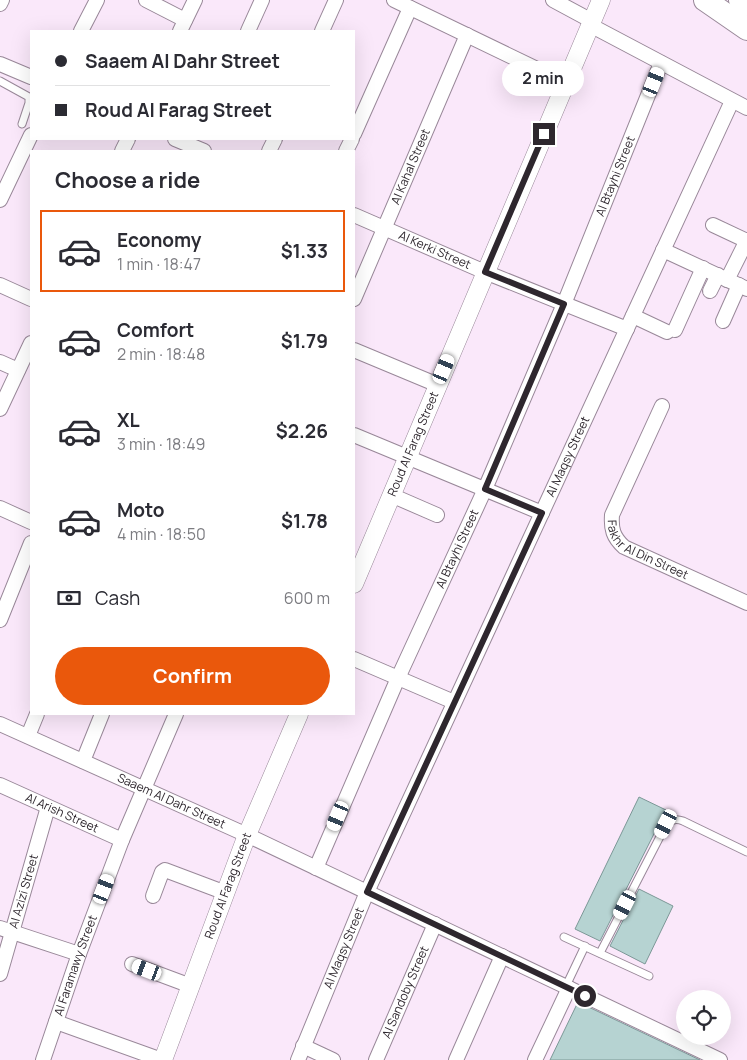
<!DOCTYPE html>
<meta charset="utf-8">
<style>
:root{--surface:#fff;--page:#f7f7f7;--text:#2b2b33;--muted:#7c7c81;--line:#e1e1e2;--accent:#ea580c}
body{margin:0;font-family:Manrope,sans-serif;background:var(--page);color:var(--text);height:100vh;display:flex;flex-direction:column;font-size:19px;white-space:nowrap}
*{box-sizing:border-box;margin:0}
p{font-size:16px;color:var(--muted)}
.icon{flex:none;width:28px;height:28px;fill:none;stroke:currentColor;stroke-width:2;stroke-linecap:round;stroke-linejoin:round}
.map{position:relative;flex:1;overflow:hidden}
.side{position:absolute;left:30px;top:150px;width:325px;height:565px;display:flex;flex-direction:column;background:var(--surface);border-radius:0px;box-shadow:0 5px 20px #0002}
.side>*{flex:none}
.guide{position:absolute;left:30px;top:30px;width:325px;height:110px;border-radius:0px;box-shadow:0 5px 20px #0002;display:grid;align-content:center;height:110px;padding:0 25px;background:var(--surface)}
.controls{position:absolute;left:676px;top:990px;display:grid;gap:10px}
.controls a{display:grid;place-items:center;width:55px;height:55px;border-radius:50%;background:var(--surface);box-shadow:0 5px 20px #0002;font-size:25px}
.end{position:absolute;width:22px;height:22px;margin:-11px;border:6px solid #2e272e;background:#fff;box-shadow:0 0 0 2px #fff}
.from{border-radius:50%}
.bubble{position:absolute;height:35px;border-radius:18px;background:var(--surface);box-shadow:0 5px 20px #0002;font-size:16px;font-weight:700;line-height:35px;text-align:center}
.car{position:absolute;width:15px;height:30px;margin:-15px -8px;border-radius:6px;box-shadow:0 0 4px 1px #0007;background:linear-gradient(#fff 24%,#345 0 40%,#fff 0 76%,#345 0 86%,#fff 0)}
.guide b{display:flex;align-items:center;gap:18px;height:48px;font-size:19px}
.guide b+b{border-top:1px solid var(--line)}
.guide i{width:12px;height:12px;background:var(--text)}
ul{padding:0;list-style:none}
li{display:flex;align-items:center;gap:15px;height:82px;margin:0 10px 8px;padding:0 15px;border:2px solid transparent;border-radius:0px}
li div{flex:1}
li b{display:block;font-size:19px}
li em{font-style:normal;font-weight:700}
li.current{border-color:var(--accent)}
li>.icon{width:45px;height:45px;stroke-width:1.5}
h2{padding:0 25px;font-size:22px;line-height:60px}
.pay{display:flex;align-items:center;gap:12px;height:55px;padding:0 25px;font-size:19px}
.pay p{margin-inline-start:auto}
.cta{display:flex;gap:10px;margin-top:auto;padding:10px 25px}
.cta a{flex:1;height:58px;border-radius:30px;background:var(--accent);color:#fff;font-size:20px;font-weight:700;line-height:58px;text-align:center}
.map>svg:first-child{display:block}
</style>
<div class="map">
<svg width="747" height="1060" viewBox="0 0 747 1060">
<rect width="100%" height="100%" fill="#fae8fa"/>
<g fill="#b6d3d2" stroke="#7c9897">
<polygon points="639,797 666,810 600,941 575,929"/>
<polygon points="639,889 673,906 645,964 610,946"/>
<polygon points="578,1002 700,1060 550,1060"/>
</g>
<g fill="none" stroke-linecap="round" stroke-linejoin="round">
<defs>
<g id="service">
<polyline points="0,81 29,97 29,103 22,124"/>
<polyline points="564,937 649,976"/>
<path d="M600 953 666 825C672 820 675 818 683 821L747 852"/>
<polyline points="566,986 585,946"/>
</g>
<g id="minor">
<polyline points="146,0 185,20"/>
<polyline points="394,0 566,83"/>
<polyline points="553,0 592,21"/>
<polyline points="0,4 2,0"/>
<polyline points="590,25 747,108"/>
<polyline points="81,31 97,0"/>
<polyline points="180,31 195,0"/>
<polyline points="248,31 262,0"/>
<polyline points="322,31 336,0"/>
<polyline points="0,64 31,77"/>
<polyline points="354,134 410,8"/>
<polyline points="175,139 204,151"/>
<polyline points="122,151 128,139"/>
<polyline points="269,151 275,139"/>
<polyline points="346,151 352,139"/>
<polyline points="0,200 31,135"/>
<path id="s1" d="M354 215 485 272 627 329"/>
<polyline points="713,225 747,241"/>
<polyline points="663,250 747,289"/>
<polyline points="727,280 747,240"/>
<polyline points="0,285 31,299"/>
<polyline points="710,291 718,275"/>
<path id="s2" d="M354 299 467 35"/>
<polyline points="633,316 667,332"/>
<polyline points="723,321 739,285"/>
<polyline points="675,330 703,268"/>
<polyline points="354,350 438,385"/>
<polyline points="0,362 18,370"/>
<path id="s3" d="M662 406 612 515C611 529 613 537 624 547L747 603"/>
<polyline points="0,409 31,343"/>
<polyline points="354,435 542,513"/>
<polyline points="391,495 437,515"/>
<polyline points="0,508 31,522"/>
<polyline points="0,620 31,543"/>
<polyline points="354,659 454,702"/>
<path id="s4" d="M0 724 247 835 720 1060"/>
<polyline points="28,736 37,714"/>
<polyline points="83,761 102,714"/>
<path id="s5" d="M0 785 122 840"/>
<path id="s6" d="M316 868 398 678 485 489 564 304 661 63"/>
<polyline points="153,896 162,872 165,870 226,893"/>
<polyline points="0,928 79,954"/>
<polyline points="132,964 191,986"/>
<path id="s7" d="M0 974 48 807"/>
<polyline points="56,1022 162,1060"/>
<polyline points="303,1046 333,1060"/>
<path id="s8" d="M43 1060 79 954 122 840 176 714"/>
<path id="s9" d="M298 1060 367 892 732 101"/>
<path id="s10" d="M376 1060 435 924"/>
<polyline points="456,1060 502,956"/>
<polyline points="535,1060 569,988"/>
</g>
<g id="tertiary">
<path id="s11" d="M354 584 601 0"/>
<path id="s12" d="M163 1060 247 835 299 714"/>
</g>
<g id="primary">
<polyline points="705,0 747,29"/>
<polyline points="740,0 747,5"/>
</g>
</defs>
<use href="#service" stroke="#989" stroke-width="9"/>
<use href="#minor" stroke="#989" stroke-width="16"/>
<use href="#tertiary" stroke="#989" stroke-width="19"/>
<use href="#primary" stroke="#989" stroke-width="24"/>
<use href="#service" stroke="#fff" stroke-width="7"/>
<use href="#minor" stroke="#fff" stroke-width="14"/>
<use href="#tertiary" stroke="#fff" stroke-width="18"/>
<use href="#primary" stroke="#fff" stroke-width="22"/>
</g>
<g fill="none" stroke-linecap="round" stroke-linejoin="round">
<polyline stroke="#2e272e" stroke-width="6" points="544,134 485,272 564,304 485,489 542,513 367,892 585,996"/>
</g>
<g text-anchor="middle" stroke-width="4" stroke-linejoin="round" paint-order="stroke">
<g font-size="12" fill="#2e272e" stroke="#fefafe">
<text dy="4" stroke="none"><textPath href="#s2" startOffset="144">Al Kahal Street</textPath></text>
<text dy="4" stroke="none"><textPath href="#s6" startOffset="754">Al Btayhi Street</textPath></text>
<text dy="4" stroke="none"><textPath href="#s1" startOffset="88">Al Kerki Street</textPath></text>
<text dy="4" stroke="none"><textPath href="#s11" startOffset="152">Roud Al Farag Street</textPath></text>
<text dy="4" stroke="none"><textPath href="#s9" startOffset="661">Al Maqsy Street</textPath></text>
<text dy="4" stroke="none"><textPath href="#s3" startOffset="175">Fakhr Al Din Street</textPath></text>
<text dy="4" stroke="none"><textPath href="#s6" startOffset="349">Al Btayhi Street</textPath></text>
<text dy="4" stroke="none"><textPath href="#s4" startOffset="188">Saaem Al Dahr Street</textPath></text>
<text dy="4" stroke="none"><textPath href="#s5" startOffset="68">Al Arish Street</textPath></text>
<text dy="4" stroke="none"><textPath href="#s12" startOffset="186">Roud Al Farag Street</textPath></text>
<text dy="4" stroke="none"><textPath href="#s7" startOffset="86">Al Azizi Street</textPath></text>
<text dy="4" stroke="none"><textPath href="#s9" startOffset="121">Al Maqsy Street</textPath></text>
<text dy="4" stroke="none"><textPath href="#s8" startOffset="100">Al Faramawy Street</textPath></text>
<text dy="4" stroke="none"><textPath href="#s10" startOffset="74">Al Sandoby Street</textPath></text>
</g>
</g>
</svg>
<div class="controls">
<a><svg class="icon" aria-label="locate" viewBox="0 0 24 24"><circle cx="12" cy="12" r="6"/><path d="M12 2v4M12 18v4M2 12h4M18 12h4"/></svg></a>
</div>
<i class="end from" style="left:585px;top:996px"></i>
<i class="end" style="left:544px;top:134px"></i>
<div class="bubble" style="left:502px;top:61px;width:82px">2 min</div>
<i class="car" style="left:654px;top:82px;rotate:22deg"></i>
<i class="car" style="left:444px;top:369px;rotate:23deg"></i>
<i class="car" style="left:338px;top:816px;rotate:203deg"></i>
<i class="car" style="left:666px;top:824px;rotate:207deg"></i>
<i class="car" style="left:104px;top:889px;rotate:21deg"></i>
<i class="car" style="left:625px;top:905px;rotate:207deg"></i>
<i class="car" style="left:147px;top:970px;rotate:291deg"></i>
<div class="guide">
<b><i class="from"></i>Saaem Al Dahr Street</b>
<b><i></i>Roud Al Farag Street</b>
</div>
<section class="side">
<h2>Choose a ride</h2>
<ul>
<li class="current"><svg class="icon" aria-label="car" viewBox="0 0 24 24"><path d="M5 17H2v-5l4-1 3-4h7l3 4 3 1v5h-3M9 17h6M6 11h13"/><circle cx="7" cy="17" r="2"/><circle cx="17" cy="17" r="2"/></svg><div><b>Economy</b><p>1 min · 18:47</p></div><em>$1.33</em></li>
<li><svg class="icon" aria-label="car" viewBox="0 0 24 24"><path d="M5 17H2v-5l4-1 3-4h7l3 4 3 1v5h-3M9 17h6M6 11h13"/><circle cx="7" cy="17" r="2"/><circle cx="17" cy="17" r="2"/></svg><div><b>Comfort</b><p>2 min · 18:48</p></div><em>$1.79</em></li>
<li><svg class="icon" aria-label="car" viewBox="0 0 24 24"><path d="M5 17H2v-5l4-1 3-4h7l3 4 3 1v5h-3M9 17h6M6 11h13"/><circle cx="7" cy="17" r="2"/><circle cx="17" cy="17" r="2"/></svg><div><b>XL</b><p>3 min · 18:49</p></div><em>$2.26</em></li>
<li><svg class="icon" aria-label="car" viewBox="0 0 24 24"><path d="M5 17H2v-5l4-1 3-4h7l3 4 3 1v5h-3M9 17h6M6 11h13"/><circle cx="7" cy="17" r="2"/><circle cx="17" cy="17" r="2"/></svg><div><b>Moto</b><p>4 min · 18:50</p></div><em>$1.78</em></li>
</ul>
<div class="pay"><svg class="icon" aria-label="cash" viewBox="0 0 24 24"><path d="M3 7h18v10H3z"/><circle cx="12" cy="12" r="2"/></svg>Cash<p>600 m</p></div>
<div class="cta"><a>Confirm</a></div>
</section>
</div>
